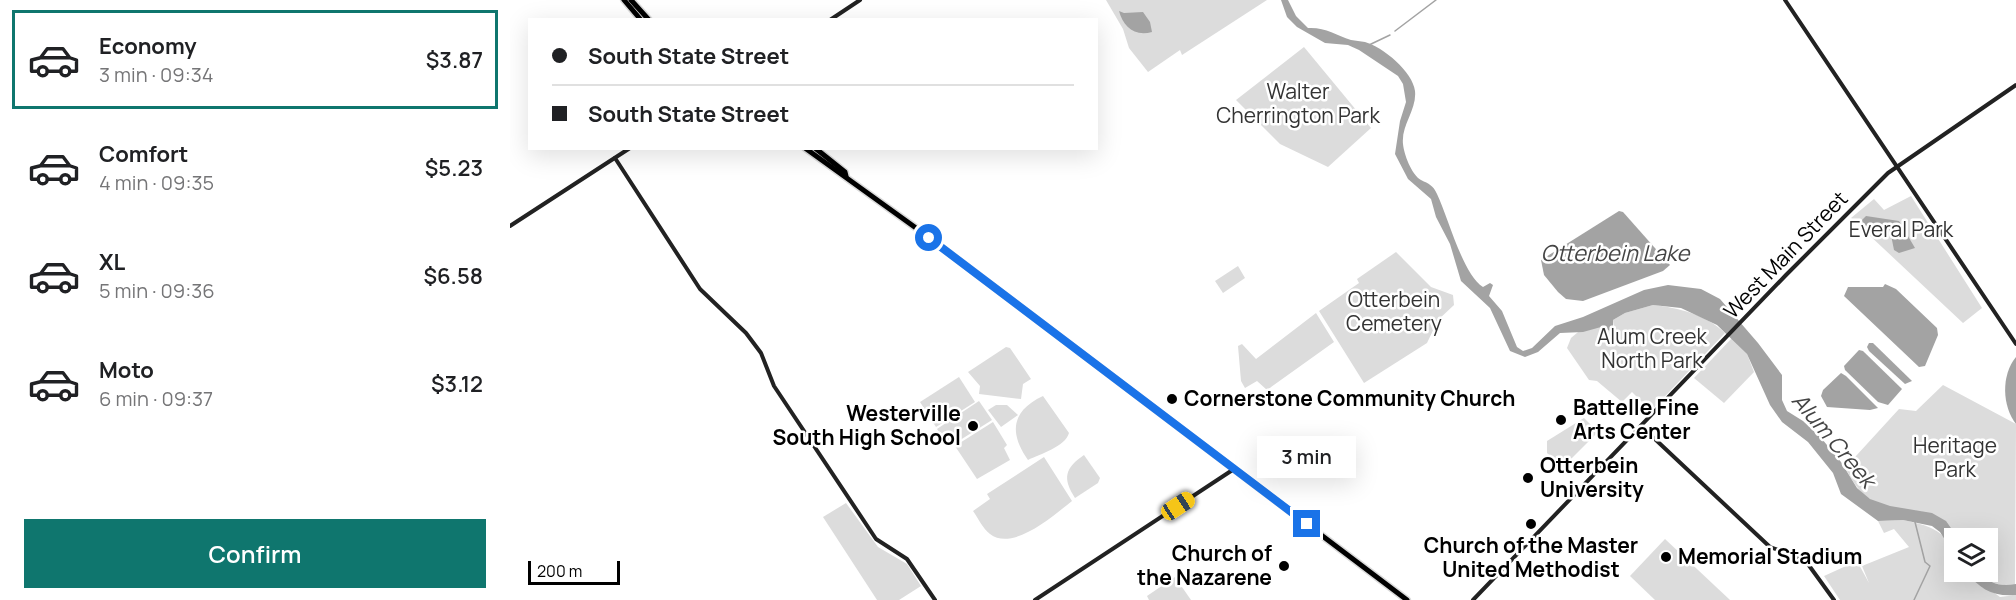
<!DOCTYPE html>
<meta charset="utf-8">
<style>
:root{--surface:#fff;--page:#f2f2f2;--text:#202124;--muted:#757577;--line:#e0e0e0;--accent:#0f766e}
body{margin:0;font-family:Manrope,sans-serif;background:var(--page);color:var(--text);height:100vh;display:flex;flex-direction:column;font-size:22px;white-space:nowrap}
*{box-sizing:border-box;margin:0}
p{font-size:20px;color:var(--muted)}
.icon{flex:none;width:33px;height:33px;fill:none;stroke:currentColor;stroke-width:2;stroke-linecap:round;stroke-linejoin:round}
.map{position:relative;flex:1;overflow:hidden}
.details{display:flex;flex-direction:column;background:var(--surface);width:510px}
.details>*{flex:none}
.banner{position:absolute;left:18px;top:18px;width:570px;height:132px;border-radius:0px;box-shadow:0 6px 24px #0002;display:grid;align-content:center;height:132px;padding:0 24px;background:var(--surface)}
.buttons{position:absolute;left:1434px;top:528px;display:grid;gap:12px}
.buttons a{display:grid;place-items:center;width:54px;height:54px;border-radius:0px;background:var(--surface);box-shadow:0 6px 24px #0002;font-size:30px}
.scale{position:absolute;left:18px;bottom:15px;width:92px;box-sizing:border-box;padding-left:6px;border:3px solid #000;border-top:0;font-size:16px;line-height:21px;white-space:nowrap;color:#000;-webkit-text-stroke:4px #fff;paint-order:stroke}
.end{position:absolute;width:27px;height:27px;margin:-14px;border:8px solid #1a73e8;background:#fff;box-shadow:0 0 0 3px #fff}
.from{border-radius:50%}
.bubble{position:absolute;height:42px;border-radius:0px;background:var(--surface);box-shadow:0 6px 24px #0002;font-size:20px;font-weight:600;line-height:42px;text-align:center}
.car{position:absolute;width:18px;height:36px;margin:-18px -9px;border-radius:8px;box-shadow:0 0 4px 2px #0007;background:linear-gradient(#f5c518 24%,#345 0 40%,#f5c518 0 76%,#345 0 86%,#f5c518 0)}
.banner b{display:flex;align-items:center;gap:21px;height:57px;font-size:22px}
.banner b+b{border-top:2px solid var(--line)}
.banner i{width:15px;height:15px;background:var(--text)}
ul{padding:10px 0 0;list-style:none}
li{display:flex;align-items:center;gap:18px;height:99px;margin:0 12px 9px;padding:0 12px;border:3px solid transparent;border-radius:0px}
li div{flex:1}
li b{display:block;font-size:22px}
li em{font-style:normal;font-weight:600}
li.current{border-color:var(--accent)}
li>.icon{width:54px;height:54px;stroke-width:1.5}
.action{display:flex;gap:12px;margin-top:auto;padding:12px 24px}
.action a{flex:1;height:69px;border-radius:0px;background:var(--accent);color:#fff;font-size:24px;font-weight:600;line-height:69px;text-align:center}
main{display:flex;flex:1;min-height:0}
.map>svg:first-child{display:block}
</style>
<main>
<section class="details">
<ul>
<li class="current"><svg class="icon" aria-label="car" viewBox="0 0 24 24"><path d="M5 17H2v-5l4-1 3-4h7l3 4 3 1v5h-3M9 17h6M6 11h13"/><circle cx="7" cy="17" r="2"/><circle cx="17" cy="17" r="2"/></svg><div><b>Economy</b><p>3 min · 09:34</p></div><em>$3.87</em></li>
<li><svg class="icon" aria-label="car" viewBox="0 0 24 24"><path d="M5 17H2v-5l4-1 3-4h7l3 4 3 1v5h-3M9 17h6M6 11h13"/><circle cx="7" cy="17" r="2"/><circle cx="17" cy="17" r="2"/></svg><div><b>Comfort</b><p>4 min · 09:35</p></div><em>$5.23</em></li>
<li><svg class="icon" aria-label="car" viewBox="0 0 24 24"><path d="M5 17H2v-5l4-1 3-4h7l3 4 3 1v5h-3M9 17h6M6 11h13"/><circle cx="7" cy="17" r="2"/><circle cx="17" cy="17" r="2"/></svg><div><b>XL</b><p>5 min · 09:36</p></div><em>$6.58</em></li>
<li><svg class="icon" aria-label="car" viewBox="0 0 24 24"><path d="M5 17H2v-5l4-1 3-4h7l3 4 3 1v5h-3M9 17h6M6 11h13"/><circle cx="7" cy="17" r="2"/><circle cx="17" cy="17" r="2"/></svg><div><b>Moto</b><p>6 min · 09:37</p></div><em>$3.12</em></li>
</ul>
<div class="action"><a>Confirm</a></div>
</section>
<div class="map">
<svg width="1506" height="600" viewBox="0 0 1506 600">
<rect width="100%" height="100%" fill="#fff"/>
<g fill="#dcdcdc">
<polygon points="596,0 757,0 672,55 670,50 638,72 619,48 613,29"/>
<polygon points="794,47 861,128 818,167 770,144 726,100"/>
<polygon points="1401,196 1472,308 1453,323 1341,218 1364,199 1374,210"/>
<polygon points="886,252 921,287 943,295 944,305 928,320 917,343 854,383 809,311 849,283 847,279"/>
<polygon points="728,266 735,278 713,293 705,281"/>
<path d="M1143 305C1169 308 1195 314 1215 333L1141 411 1122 392 1112 402 1087 381 1079 380 1057 348 1061 338 1080 322 1104 329 1103 320 1115 313Z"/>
<polygon points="806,313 824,342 757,390 747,381 735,388 731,381 728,346 732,344 746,359"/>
<polygon points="1222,338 1237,354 1244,372 1214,403 1184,378"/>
<polygon points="496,347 500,348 521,379 513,384 511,399 469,394 470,386 458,372"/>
<polygon points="449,377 465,402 426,427 410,402"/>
<path d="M1433 385 1506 424 1505 585C1488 586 1480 583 1468 572H1478V538H1448C1417 495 1391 521 1358 498 1347 490 1342 479 1335 468L1389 409 1406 411Z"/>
<path d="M533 396 559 433C555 447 530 454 518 460 499 433 501 411 533 396Z"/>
<polygon points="469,401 482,420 439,447 427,429"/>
<polygon points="486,405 497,405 508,415 491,427 478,410"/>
<polygon points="1074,418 1088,432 1053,467 1037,453 1037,441"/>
<polygon points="483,422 497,445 494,448 500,460 467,479 445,446"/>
<path d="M574 455 590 478 588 483 565 498C552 478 555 468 574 455Z"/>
<path d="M534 457 562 501C544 515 503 552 480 534 473 529 468 518 463 511L480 499 477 494Z"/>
<polygon points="336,503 368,547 397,564 411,586 389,600 367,600 313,517"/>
<path d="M1393 520C1426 527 1444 533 1444 572H1456L1490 597 1506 595V600H1330L1314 576 1347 561 1359 583 1352 566 1399 547 1384 529 1374 533 1368 521Z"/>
<polygon points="1155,539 1220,600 1145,600 1120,576"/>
<polygon points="665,577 681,600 639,600 637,596"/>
</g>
<g fill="#a3a3a3">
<path d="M771 0H778L786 16 798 28C815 27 826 35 841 40 846 41 850 41 855 42 873 47 903 72 905 91 907 110 891 125 893 144 894 154 901 174 911 180 919 184 923 185 927 194 938 217 953 275 973 287L980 283 983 285 979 296 992 311 1007 347 1013 351 1022 348 1045 326 1073 317 1134 290 1158 285 1191 289 1210 299 1248 343 1272 375V400L1277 411 1293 421 1312 439 1331 462 1347 488 1360 499 1380 506 1422 513 1436 521 1448 538H1444V554L1430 532 1422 526 1393 520 1368 521 1331 494 1323 473 1298 442 1272 422 1260 405 1237 354 1207 325 1171 308 1143 305 1115 313 1103 320V332L1091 327 1073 332 1050 333 1028 352 1015 357 1000 351 980 308 951 281 940 244 926 217 921 199 898 179 885 154 890 121 896 102 893 84 888 76 849 50 838 45 815 43 787 27 777 17Z"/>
<path d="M609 11 614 13 633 12 640 22 642 32C624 37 613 26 609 11Z"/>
<polygon points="1109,211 1113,212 1160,265 1153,271 1073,301 1056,299 1048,292 1034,275 1031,260"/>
<polygon points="1356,216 1389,221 1405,248 1389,253 1384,250 1380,230 1374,228 1367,232 1353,224 1352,220"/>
<polygon points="1375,284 1386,289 1427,328 1428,335 1415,366 1409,367 1334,296 1338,287 1373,287"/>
<polygon points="1359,343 1363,343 1402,381 1395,384 1359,351 1357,347"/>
<polygon points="1349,350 1353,351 1392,389 1378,405 1368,402 1335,370 1334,366"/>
<path d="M1506 357V424C1492 406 1491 375 1506 357Z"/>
<polygon points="1331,373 1336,376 1368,408 1360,410 1317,407 1311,396 1313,390"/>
<path d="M1456 572H1468C1480 583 1489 587 1506 584V595C1483 597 1470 589 1456 572Z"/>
</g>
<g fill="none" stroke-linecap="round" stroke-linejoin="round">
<g stroke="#a3a3a3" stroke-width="1.5">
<polyline points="885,31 926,0"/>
<polyline points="859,45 880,35"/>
<polyline points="1404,600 1420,566 1415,562 1405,522"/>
</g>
<defs>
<g id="primary">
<polyline points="114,0 131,20"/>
<polyline points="121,0 139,20"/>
<polyline points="295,148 406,228 897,600"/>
<polyline points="305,148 335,172 336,176"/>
</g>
</defs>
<use href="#primary" stroke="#dbdbdb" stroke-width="8"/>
<g stroke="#222" stroke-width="4">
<polyline points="1275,0 1506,344"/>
<polyline points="320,20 350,0"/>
<polyline points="105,158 190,289 236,333 251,353 264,386 366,539 397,559 425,600"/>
<polyline points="0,226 120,148"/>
<polyline points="1131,426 1260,547 1295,560 1324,600"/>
<polyline points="525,600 724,469"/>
<polyline points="963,600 1276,275 1378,173 1506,85"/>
</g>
<use href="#primary" stroke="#000" stroke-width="5"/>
</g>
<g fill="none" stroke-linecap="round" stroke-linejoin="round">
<polyline stroke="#1a73e8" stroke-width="8" points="419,238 797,524"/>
</g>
<g fill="#000" stroke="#fff" stroke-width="2">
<circle cx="662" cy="399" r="6"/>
<circle cx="1051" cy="420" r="6"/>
<circle cx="463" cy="426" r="6"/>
<circle cx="1018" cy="478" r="6"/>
<circle cx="1021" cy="524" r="6"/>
<circle cx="1156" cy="557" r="6"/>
<circle cx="774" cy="566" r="6"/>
</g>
<g text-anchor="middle" stroke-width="5" stroke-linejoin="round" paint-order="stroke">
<g font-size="21" fill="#333" stroke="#fff">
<text x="788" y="99">Walter<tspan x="788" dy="24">Cherrington Park</tspan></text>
<text x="1391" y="237">Everal Park</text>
<text x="884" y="307">Otterbein<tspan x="884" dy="24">Cemetery</tspan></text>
<text x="1142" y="344">Alum Creek<tspan x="1142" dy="24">North Park</tspan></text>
<text x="1445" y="453">Heritage<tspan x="1445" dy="24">Park</tspan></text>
</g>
<g font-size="21" fill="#000" stroke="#fff">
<text transform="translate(1276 255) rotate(-46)" y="7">West Main Street</text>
</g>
<g font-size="21" font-weight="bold" fill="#000" stroke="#fff" text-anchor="start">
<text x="674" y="406">Cornerstone Community Church</text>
<text x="1063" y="415">Battelle Fine<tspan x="1063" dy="24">Arts Center</tspan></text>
<text x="451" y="421" text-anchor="end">Westerville<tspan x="451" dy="24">South High School</tspan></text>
<text x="1030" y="473">Otterbein<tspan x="1030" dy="24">University</tspan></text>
<text x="1021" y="553" text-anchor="middle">Church of the Master<tspan x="1021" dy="24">United Methodist</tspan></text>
<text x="762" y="561" text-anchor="end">Church of<tspan x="762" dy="24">the Nazarene</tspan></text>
<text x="1168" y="564">Memorial Stadium</text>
</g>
<g font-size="22" font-style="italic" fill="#444" stroke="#fff">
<text x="1105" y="261">Otterbein Lake</text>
<text transform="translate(1324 440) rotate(50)" y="8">Alum Creek</text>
</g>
</g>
</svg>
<div class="buttons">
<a><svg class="icon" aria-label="layers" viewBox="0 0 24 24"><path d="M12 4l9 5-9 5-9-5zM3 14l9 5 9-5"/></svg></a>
</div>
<div class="scale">200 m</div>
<i class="end from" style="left:419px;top:238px"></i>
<i class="end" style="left:797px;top:524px"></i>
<div class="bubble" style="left:747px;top:436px;width:99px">3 min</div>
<i class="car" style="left:668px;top:506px;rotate:57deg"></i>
<div class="banner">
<b><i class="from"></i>South State Street</b>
<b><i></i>South State Street</b>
</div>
</div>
</main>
